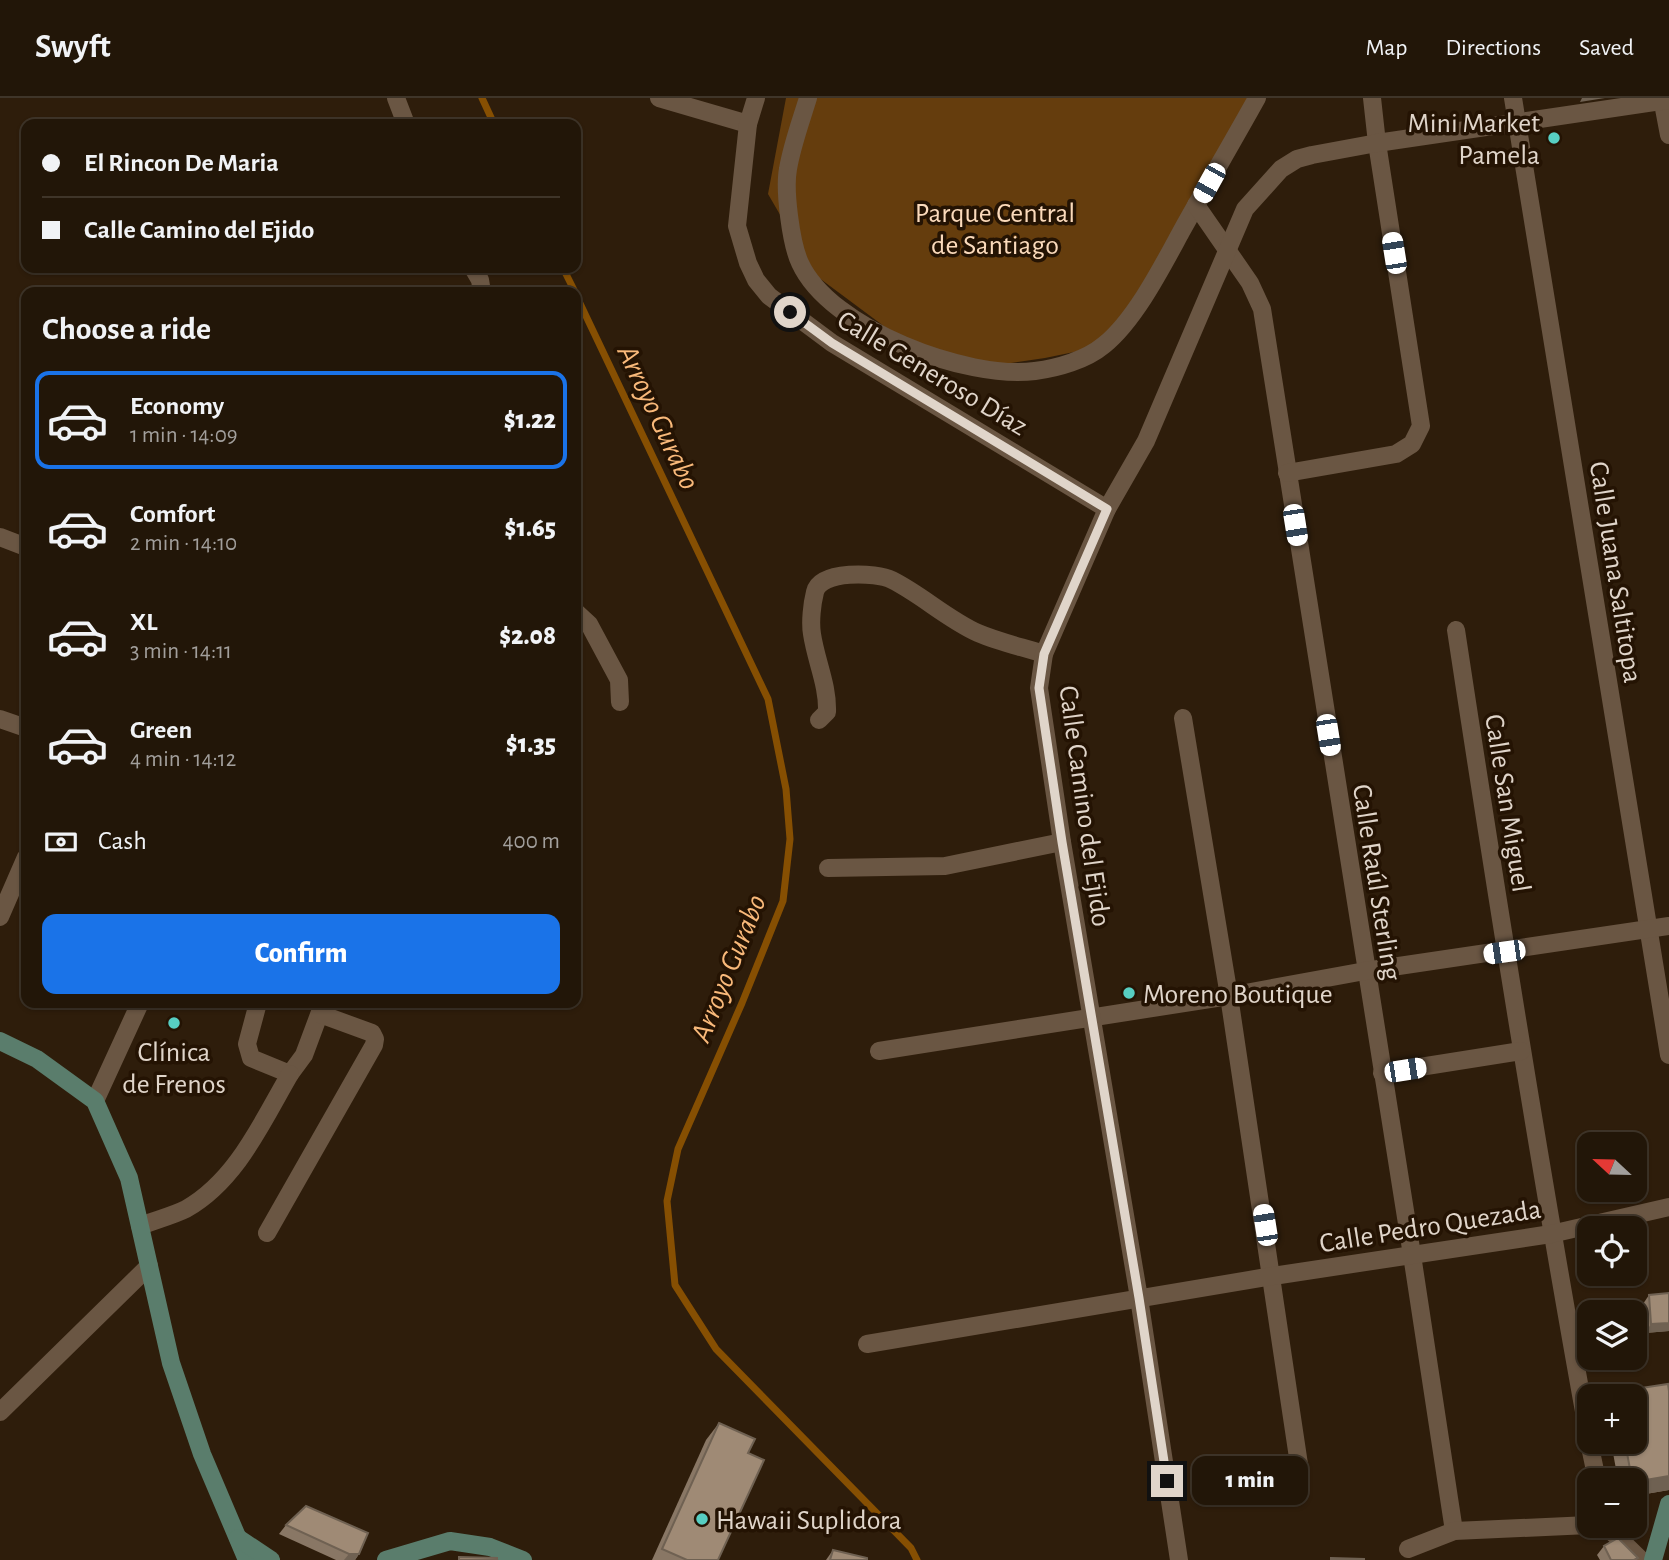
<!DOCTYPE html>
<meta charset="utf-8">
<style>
:root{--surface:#221608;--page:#2e2316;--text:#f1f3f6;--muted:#a29f9c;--line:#3f3529;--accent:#1a73e8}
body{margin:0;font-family:"Alegreya Sans",sans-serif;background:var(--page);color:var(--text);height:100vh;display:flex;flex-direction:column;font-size:26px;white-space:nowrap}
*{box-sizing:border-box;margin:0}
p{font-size:23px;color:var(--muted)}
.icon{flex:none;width:38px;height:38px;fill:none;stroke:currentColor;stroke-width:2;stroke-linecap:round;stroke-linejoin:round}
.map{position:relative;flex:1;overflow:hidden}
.details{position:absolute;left:21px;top:189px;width:560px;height:721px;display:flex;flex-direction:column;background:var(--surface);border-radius:14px;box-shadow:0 2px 5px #0004,0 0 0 2px var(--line)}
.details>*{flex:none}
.top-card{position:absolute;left:21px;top:21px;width:560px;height:154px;border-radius:14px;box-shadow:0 2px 5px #0004,0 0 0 2px var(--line);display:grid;align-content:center;height:154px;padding:0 21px;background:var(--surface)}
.needle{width:46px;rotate:292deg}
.fabs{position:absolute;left:1577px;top:1034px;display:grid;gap:14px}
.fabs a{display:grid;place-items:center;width:70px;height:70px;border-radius:14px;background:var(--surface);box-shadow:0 2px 5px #0004,0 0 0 2px var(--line);font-size:35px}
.end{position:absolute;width:32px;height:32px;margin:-16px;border:9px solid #e0d5ca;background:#111;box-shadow:0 0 0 4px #111}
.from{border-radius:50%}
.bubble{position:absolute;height:49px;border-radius:14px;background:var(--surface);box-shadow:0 2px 5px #0004,0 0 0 2px var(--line);font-size:23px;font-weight:800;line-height:49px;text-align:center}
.car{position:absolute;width:21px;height:42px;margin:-21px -10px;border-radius:9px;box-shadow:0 0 5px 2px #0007;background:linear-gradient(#fff 24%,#345 0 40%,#fff 0 76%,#345 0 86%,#fff 0)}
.top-card b{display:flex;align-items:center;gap:24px;height:66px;font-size:26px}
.top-card b+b{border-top:2px solid var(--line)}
.top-card i{width:18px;height:18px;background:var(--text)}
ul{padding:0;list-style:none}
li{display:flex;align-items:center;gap:21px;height:98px;margin:0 14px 10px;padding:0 7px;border:4px solid transparent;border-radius:14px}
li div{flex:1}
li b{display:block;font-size:26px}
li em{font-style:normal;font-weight:800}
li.current{border-color:var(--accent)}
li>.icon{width:63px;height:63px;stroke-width:1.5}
h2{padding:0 21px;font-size:32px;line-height:84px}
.pay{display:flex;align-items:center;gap:18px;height:77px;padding:0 21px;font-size:26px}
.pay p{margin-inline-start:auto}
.button{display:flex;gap:14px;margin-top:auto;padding:14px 21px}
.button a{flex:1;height:80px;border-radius:14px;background:var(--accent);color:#fff;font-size:28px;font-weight:800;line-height:80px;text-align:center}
header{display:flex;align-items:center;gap:42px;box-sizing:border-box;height:98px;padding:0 35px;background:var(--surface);border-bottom:2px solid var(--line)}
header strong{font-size:33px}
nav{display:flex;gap:38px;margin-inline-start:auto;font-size:24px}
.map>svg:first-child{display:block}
</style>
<header>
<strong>Swyft</strong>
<nav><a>Map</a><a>Directions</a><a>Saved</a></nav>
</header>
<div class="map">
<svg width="1669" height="1462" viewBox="0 0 1669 1462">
<rect width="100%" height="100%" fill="#2e1d0b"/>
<polygon fill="#653d0d" points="786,0 1261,0 1103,248 1045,260 976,270 916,252 799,165 793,139 768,96"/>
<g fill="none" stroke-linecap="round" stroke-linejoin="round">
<g stroke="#864f02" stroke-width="7">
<polyline points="482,0 494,26"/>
<polyline points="563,170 575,194"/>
<polyline points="576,197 768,601 786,691 790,741 783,803 742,905 678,1051 667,1103 675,1187 716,1251 911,1450 917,1462"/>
</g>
<g stroke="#6a5643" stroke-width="18">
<polyline points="396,0 406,26"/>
<polyline points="659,0 748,26"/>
<polyline points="756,0 748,26 737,128 748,165 756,182 769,198 832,245 1107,411"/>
<path d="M808 0C801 23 792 47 788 71 784 92 791 146 800 165 830 231 967 282 1035 273 1058 270 1086 262 1104 247 1135 222 1162 169 1181 134 1206 89 1232 45 1257 0"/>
<polyline points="1513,0 1669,957"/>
<polyline points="1662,0 1669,37"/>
<polyline points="1196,107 1250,185 1262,211 1412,1157 1454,1433"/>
<polyline points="473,170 480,182 482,194"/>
<polyline points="1287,375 1396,356 1412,346 1421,328 1377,45 1372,0"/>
<polyline points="0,439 26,449"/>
<polyline points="576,514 589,526 619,582 620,604"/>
<path d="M1456 532C1497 802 1540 1072 1589 1341"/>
<polyline points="1183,620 1229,898 1300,1373"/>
<polyline points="0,621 26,630"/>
<path d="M819 622 827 614C828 587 816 563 812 536 810 524 812 506 815 494 820 472 876 474 892 482 922 497 947 521 978 535 999 544 1022 549 1044 556"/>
<polyline points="828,770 945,768 1062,744"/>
<polyline points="0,819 26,759"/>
<polyline points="258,905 247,946 251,960 290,976 304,957 323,906"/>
<polyline points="879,953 1229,898 1365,873 1669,828"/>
<polyline points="1382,975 1521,953"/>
<polyline points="95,1003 140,905"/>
<path d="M140 1128C155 1122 172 1118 186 1111 237 1082 262 1024 290 976"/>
<polyline points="267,1135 374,947 375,941 372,935 320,916"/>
<polyline points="867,1246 1273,1178 1551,1136 1669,1109"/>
<polyline points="0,1314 149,1168"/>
<polyline points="1589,1344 1597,1382"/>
<polyline points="1606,1428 1641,1462"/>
<polyline points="1408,1451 1454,1433 1589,1427"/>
<polyline points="1179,1462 1139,1200 1062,744 1039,590 1044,556 1107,411 1146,343 1245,111 1281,71 1297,61 1312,57 1377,45 1669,2"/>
</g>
<g stroke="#5a7d6c" stroke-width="18">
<polyline points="0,943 37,961 95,1003 129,1080 171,1265 202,1356 247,1462"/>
<polyline points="238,1440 271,1462"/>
<polyline points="386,1462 450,1443 490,1449 523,1462"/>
<polyline points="1653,1462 1669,1406"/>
</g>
</g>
<g fill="#897765">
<polygon points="1669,1195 1669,1233 1645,1235 1643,1206 1649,1197"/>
<polygon points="1641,1290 1669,1392 1634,1398 1634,1382 1618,1382 1611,1344 1634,1344 1634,1300"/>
<polygon points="719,1325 748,1355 718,1462 652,1462 706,1342"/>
<polygon points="286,1427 359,1456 355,1462 336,1462 279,1436"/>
<polygon points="1604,1448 1638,1460 1636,1462 1600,1462 1597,1457"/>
<polygon points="833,1452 867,1462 826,1462"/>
</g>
<g fill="#6f6152">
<polygon points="1582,0 1605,0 1580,4"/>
<polygon points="1669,1225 1669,1233 1645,1235 1651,1226"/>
<polygon points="1669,1378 1669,1392 1634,1398 1634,1384"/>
<polygon points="349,1456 359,1456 355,1462 344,1462"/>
</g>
<g fill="#9f8a75" stroke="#6f6152" stroke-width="2">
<polygon points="1669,1195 1669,1225 1651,1226 1649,1197"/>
<polygon points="1668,1286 1669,1293 1669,1378 1634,1384 1634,1382 1632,1382 1625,1344 1634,1344 1634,1321 1645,1319 1641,1290"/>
<polygon points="719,1325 755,1341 748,1355 764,1362 718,1462 687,1462 662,1451"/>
<polygon points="306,1408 368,1435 359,1456 349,1456 286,1427"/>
<polygon points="1618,1440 1638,1460 1634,1462 1611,1462 1604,1448"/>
<polygon points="833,1452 867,1460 867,1462 830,1462"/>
<polygon points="459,1459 497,1460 497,1462 459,1462"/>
<polygon points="1331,1460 1364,1461 1364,1462 1331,1462"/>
</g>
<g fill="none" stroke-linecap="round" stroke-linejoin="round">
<polyline stroke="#e0d5ca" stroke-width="9" points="790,214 832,245 1107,411 1044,556 1039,590 1062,744 1139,1200 1167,1383"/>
</g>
<g fill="#57cec2" stroke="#241303" stroke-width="2.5">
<circle cx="1554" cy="40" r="7"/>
<circle cx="1129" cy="895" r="7"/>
<circle cx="174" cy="925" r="7"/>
<circle cx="702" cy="1421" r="7"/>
</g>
<g text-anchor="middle" stroke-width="7" stroke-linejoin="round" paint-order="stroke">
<g font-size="28" fill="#e0d5ca" stroke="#241303" text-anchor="start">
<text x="1540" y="34" text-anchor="end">Mini Market<tspan x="1540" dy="32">Pamela</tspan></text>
<text x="1143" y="905">Moreno Boutique</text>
<text x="174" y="963" text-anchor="middle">Clínica<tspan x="174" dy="32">de Frenos</tspan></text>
<text x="716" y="1431">Hawaii Suplidora</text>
</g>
<g font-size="28" fill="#fbdabb" stroke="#241303">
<text x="995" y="124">Parque Central<tspan x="995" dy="32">de Santiago</tspan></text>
</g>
<g font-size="28" fill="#e0d5ca" stroke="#241303">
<text transform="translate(933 274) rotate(31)" y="10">Calle Generoso Díaz</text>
<text transform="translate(1617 474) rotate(81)" y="10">Calle Juana Saltitopa</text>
<text transform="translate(1509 705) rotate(81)" y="10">Calle San Miguel</text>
<text transform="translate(1086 708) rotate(82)" y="10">Calle Camino del Ejido</text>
<text transform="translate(1378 784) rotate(81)" y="10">Calle Raúl Sterling</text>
<text transform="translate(1430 1127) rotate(-9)" y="10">Calle Pedro Quezada</text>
</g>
<g font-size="30" font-style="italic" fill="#f9b97a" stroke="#241303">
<text transform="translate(659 319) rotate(65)" y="10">Arroyo Gurabo</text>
<text transform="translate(728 870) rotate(-68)" y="10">Arroyo Gurabo</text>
</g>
</g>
</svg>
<div class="fabs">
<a><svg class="needle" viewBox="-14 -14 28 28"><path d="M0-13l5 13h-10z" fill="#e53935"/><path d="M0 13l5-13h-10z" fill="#a29f9c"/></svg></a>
<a><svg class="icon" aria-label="locate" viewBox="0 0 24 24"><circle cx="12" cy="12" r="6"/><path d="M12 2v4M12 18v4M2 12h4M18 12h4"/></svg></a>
<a><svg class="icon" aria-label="layers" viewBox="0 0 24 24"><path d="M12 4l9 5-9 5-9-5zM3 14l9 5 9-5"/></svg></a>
<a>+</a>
<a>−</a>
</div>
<i class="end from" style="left:790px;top:214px"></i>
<i class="end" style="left:1167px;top:1383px"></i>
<div class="bubble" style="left:1192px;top:1358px;width:116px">1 min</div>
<i class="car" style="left:1209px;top:85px;rotate:209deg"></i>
<i class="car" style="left:1394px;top:155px;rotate:351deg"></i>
<i class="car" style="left:1295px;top:427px;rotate:171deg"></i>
<i class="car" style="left:1328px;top:637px;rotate:171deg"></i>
<i class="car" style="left:1504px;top:854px;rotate:262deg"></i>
<i class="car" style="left:1405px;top:972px;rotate:81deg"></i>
<i class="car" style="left:1265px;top:1127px;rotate:351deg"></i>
<div class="top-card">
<b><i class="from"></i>El Rincon De Maria</b>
<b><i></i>Calle Camino del Ejido</b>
</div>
<section class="details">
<h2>Choose a ride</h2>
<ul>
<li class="current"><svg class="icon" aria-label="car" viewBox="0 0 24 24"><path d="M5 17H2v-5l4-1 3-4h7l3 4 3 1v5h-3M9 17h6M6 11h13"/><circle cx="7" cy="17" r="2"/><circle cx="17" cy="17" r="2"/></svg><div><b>Economy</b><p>1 min · 14:09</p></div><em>$1.22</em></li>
<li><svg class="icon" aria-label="car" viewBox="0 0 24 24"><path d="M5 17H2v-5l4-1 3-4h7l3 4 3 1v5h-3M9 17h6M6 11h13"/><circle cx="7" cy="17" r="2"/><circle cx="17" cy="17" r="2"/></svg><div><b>Comfort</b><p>2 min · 14:10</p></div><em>$1.65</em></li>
<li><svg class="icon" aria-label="car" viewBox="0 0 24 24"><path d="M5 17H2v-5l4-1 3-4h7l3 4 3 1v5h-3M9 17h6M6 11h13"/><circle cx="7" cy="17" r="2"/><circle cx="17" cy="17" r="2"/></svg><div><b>XL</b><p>3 min · 14:11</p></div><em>$2.08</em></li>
<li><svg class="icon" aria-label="car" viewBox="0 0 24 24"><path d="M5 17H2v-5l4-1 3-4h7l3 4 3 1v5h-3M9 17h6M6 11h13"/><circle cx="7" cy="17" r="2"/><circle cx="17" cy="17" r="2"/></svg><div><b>Green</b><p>4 min · 14:12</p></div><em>$1.35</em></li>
</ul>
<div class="pay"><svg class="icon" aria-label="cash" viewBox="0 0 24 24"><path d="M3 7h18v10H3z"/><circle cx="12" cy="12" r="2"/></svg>Cash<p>400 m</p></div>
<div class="button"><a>Confirm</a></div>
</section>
</div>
